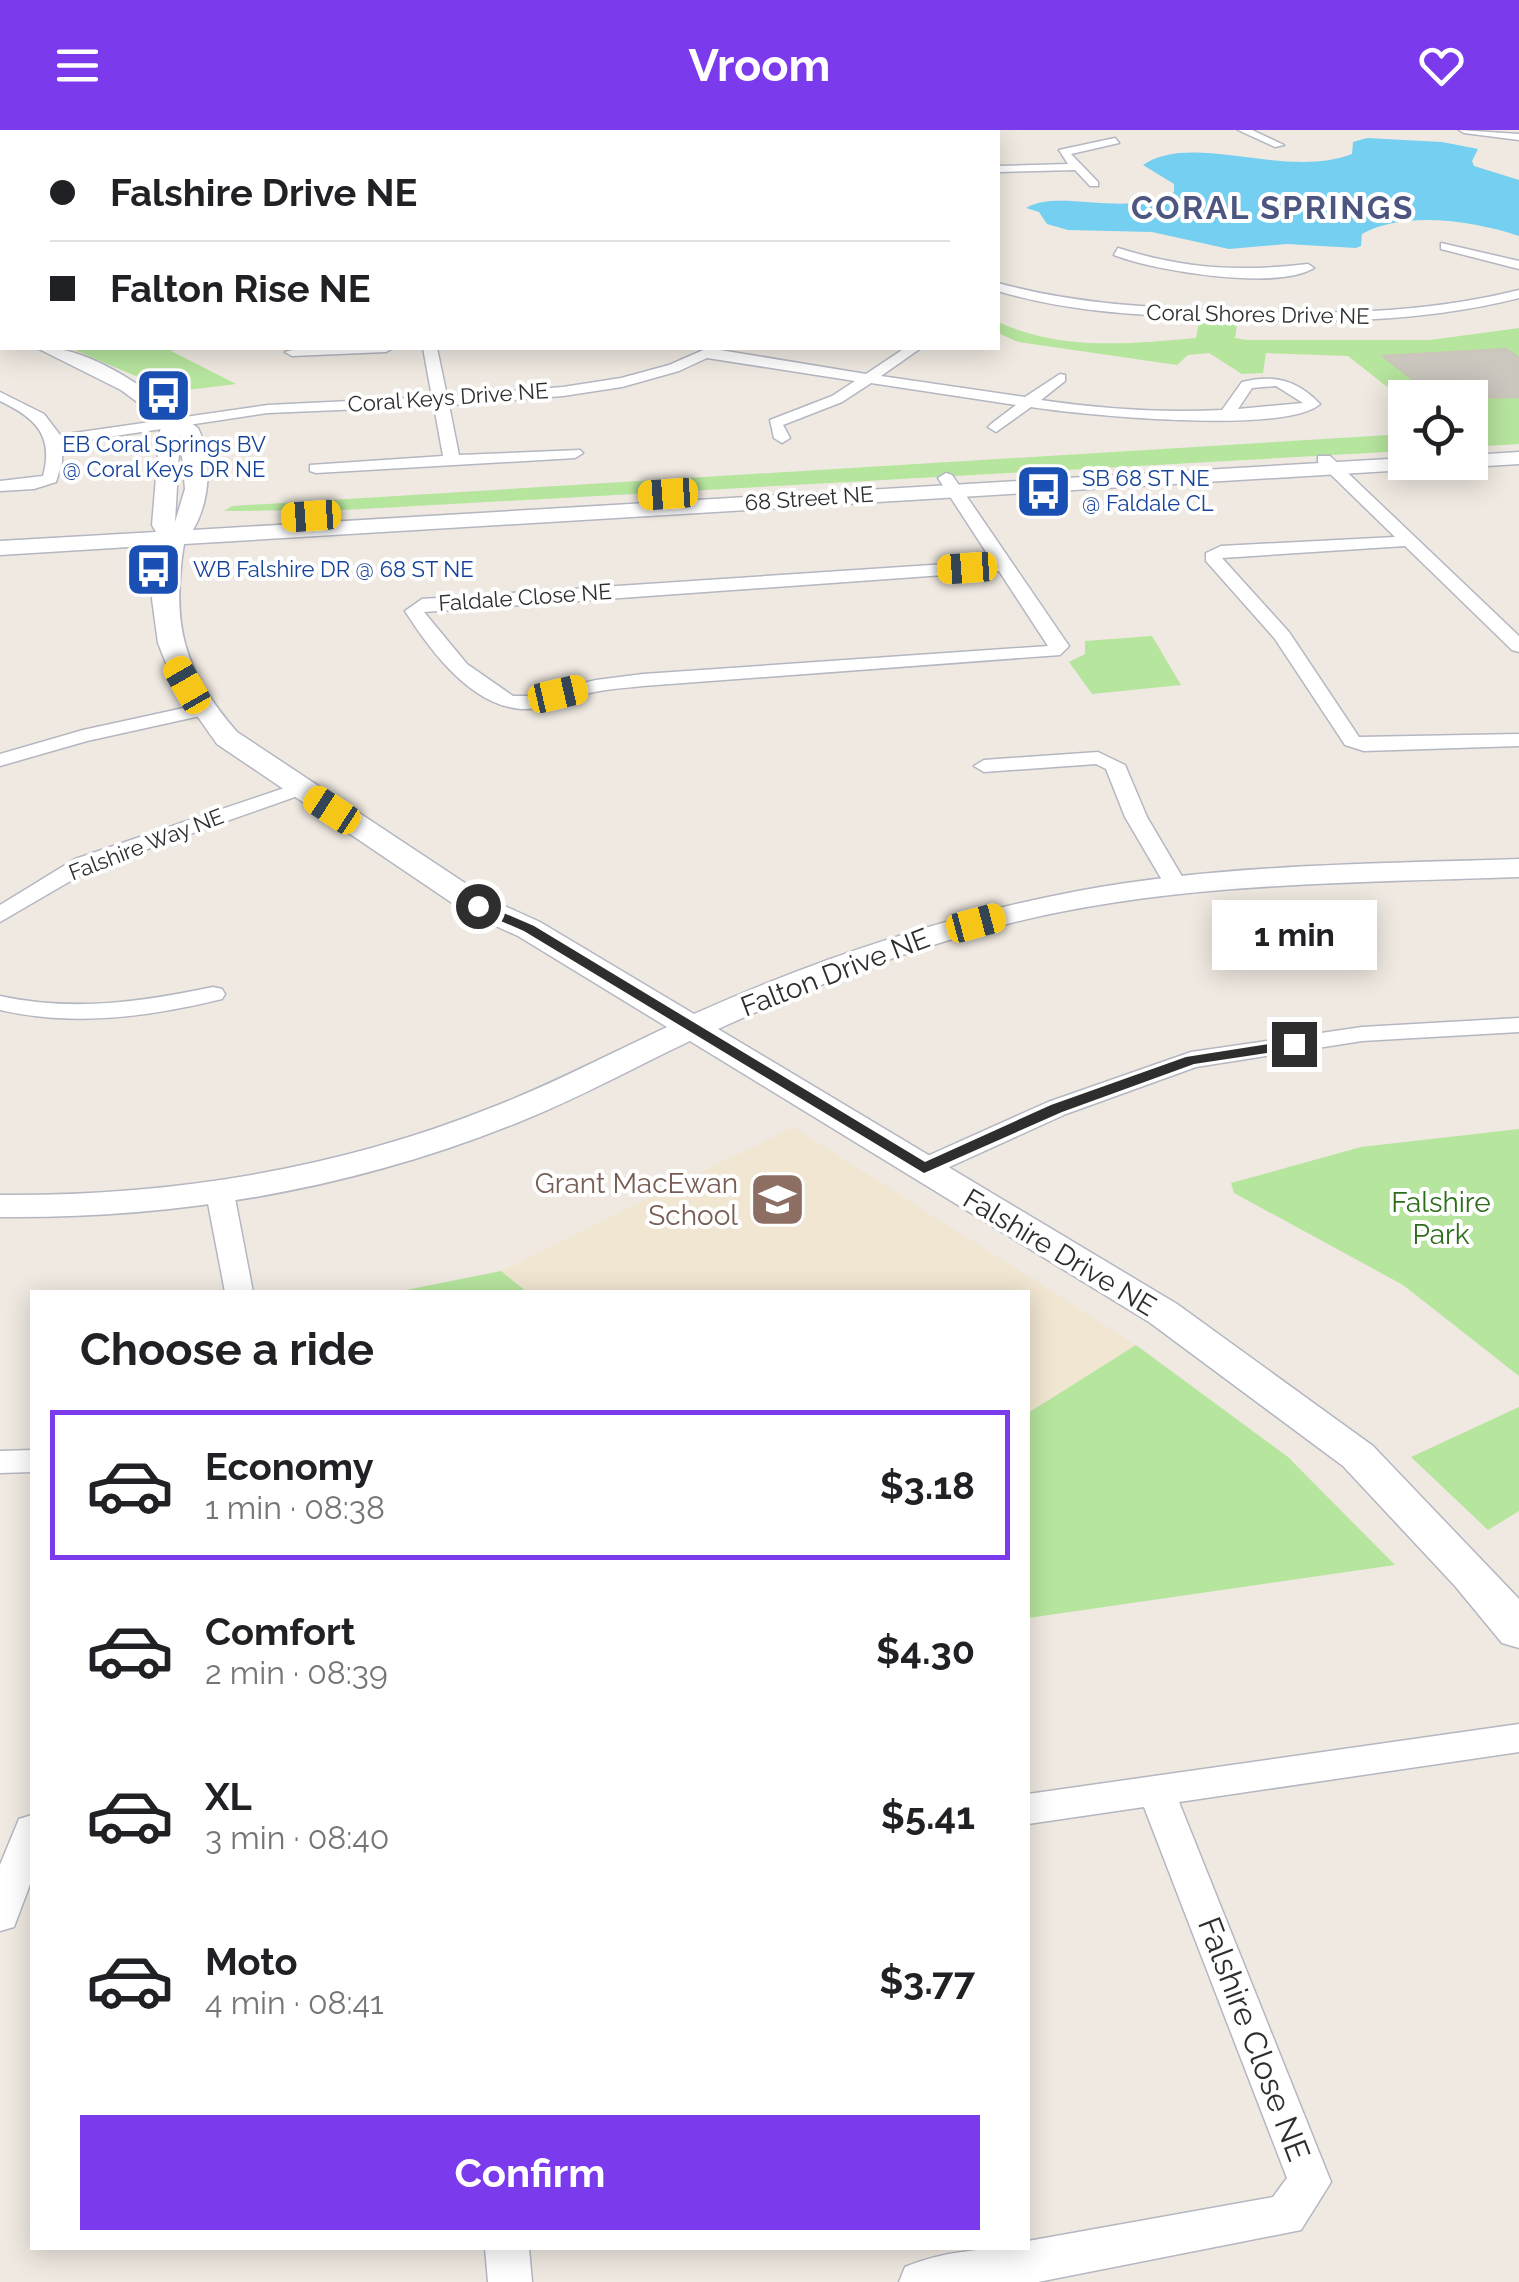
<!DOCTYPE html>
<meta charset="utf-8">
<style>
:root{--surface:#fff;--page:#f6f6f6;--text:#202124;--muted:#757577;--line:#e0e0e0;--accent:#7c3aed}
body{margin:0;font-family:Raleway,sans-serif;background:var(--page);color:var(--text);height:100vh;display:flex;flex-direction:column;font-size:38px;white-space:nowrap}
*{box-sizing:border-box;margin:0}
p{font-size:32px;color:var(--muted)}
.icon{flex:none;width:55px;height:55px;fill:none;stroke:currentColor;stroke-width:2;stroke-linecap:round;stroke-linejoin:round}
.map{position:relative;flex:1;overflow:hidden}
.panel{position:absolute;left:30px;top:1160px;width:1000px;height:960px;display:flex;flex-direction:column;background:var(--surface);border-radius:0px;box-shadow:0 5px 25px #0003}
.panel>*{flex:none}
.top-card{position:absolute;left:0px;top:0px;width:1000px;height:220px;box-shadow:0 5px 25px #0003;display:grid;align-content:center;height:220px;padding:0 50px;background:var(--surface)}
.fabs{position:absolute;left:1388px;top:250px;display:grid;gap:20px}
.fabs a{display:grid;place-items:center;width:100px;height:100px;border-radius:0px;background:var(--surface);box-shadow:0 5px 25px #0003;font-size:50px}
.end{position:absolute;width:45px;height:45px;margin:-22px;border:12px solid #2e2e2e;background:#fff;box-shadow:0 0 0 5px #fff}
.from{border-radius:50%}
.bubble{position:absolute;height:70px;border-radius:0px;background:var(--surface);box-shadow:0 5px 25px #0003;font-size:32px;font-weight:700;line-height:70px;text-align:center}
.car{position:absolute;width:30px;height:60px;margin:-30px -15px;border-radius:12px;box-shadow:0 0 8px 2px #0007;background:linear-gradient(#f5c518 24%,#345 0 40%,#f5c518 0 76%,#345 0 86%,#f5c518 0)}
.top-card b{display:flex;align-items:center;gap:35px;height:95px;font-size:38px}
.top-card b+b{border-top:2px solid var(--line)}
.top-card i{width:25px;height:25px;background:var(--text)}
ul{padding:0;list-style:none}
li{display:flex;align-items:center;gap:30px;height:150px;margin:0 20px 15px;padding:0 30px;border:5px solid transparent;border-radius:0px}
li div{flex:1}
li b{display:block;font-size:38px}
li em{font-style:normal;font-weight:700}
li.on{border-color:var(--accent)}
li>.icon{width:90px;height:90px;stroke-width:1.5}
h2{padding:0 50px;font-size:45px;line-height:120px}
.action{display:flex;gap:20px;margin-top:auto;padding:20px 50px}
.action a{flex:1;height:115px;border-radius:0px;background:var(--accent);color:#fff;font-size:40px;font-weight:700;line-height:115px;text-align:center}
header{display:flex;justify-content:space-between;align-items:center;height:130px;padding:0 50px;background:var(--accent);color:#fff;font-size:45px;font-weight:700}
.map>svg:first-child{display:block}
</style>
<header><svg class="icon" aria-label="menu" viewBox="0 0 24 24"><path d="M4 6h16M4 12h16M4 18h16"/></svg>Vroom<svg class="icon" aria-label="heart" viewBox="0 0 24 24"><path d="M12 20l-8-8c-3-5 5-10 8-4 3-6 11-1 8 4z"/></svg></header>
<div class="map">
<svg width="1519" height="2152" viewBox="0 0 1519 2152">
<rect width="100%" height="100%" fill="#efe9e1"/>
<polygon fill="#f0e6d1" points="793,997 1136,1215 1028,1283 1028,1162 528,1162 501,1141"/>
<g fill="#b6e59e">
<path d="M1200 187 1238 188 1235 208 1247 210H1430L1519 198V314L1470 317V268H1405V271L1348 226 1266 223 1263 243 1242 244 1209 223 1188 225 1177 235 1018 212 998 203V192C1063 221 1126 214 1196 208Z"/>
<polygon points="70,218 181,218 171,221 236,254 162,263 145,250"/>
<polygon points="1405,304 1405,321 344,380 224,381 232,376"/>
<polygon points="1152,506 1181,555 1092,564 1069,532 1085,524 1085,511"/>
<polygon points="1519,999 1519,1246 1403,1155 1234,1063 1231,1053 1361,1017"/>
<polygon points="501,1141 527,1162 396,1162"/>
<polygon points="1136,1215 1288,1327 1395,1435 1028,1488 1028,1283"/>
<polygon points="1519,1277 1519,1381 1488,1400 1411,1327"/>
</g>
<path fill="#75cff0" d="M1367 8 1442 12 1478 19 1472 31 1474 36 1519 50V106C1475 91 1404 80 1362 104L1361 116 1356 118 1287 114 1229 119 1152 102 1068 100 1047 94 1039 82 1026 78C1059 58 1127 89 1174 62V54L1143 35C1192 1 1285 50 1352 24L1353 12Z"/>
<polygon fill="#cbc7bf" stroke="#cbc5ba" stroke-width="2.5" points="1506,219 1519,228 1519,267 1437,268 1383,226"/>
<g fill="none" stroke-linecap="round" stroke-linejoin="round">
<defs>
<g id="street">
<polygon points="198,0 209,0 210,2 200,2"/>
<polygon points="463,0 474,0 475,2 465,2"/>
<polygon points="591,0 605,0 606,2 593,2"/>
<polygon points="1238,0 1252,0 1284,15 1275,17"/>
<polygon points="1459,0 1519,4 1519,10 1464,3"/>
<polygon points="1115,8 1119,13 1071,24 1098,52 1098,56 1090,56 1075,40 998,42 998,36 1068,34 1059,20"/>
<rect x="0" y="18" width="2" height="6"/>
<polygon points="0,86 2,87 2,93 0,94"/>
<polygon points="1441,113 1519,131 1519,139 1441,119"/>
<path d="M1118 118C1185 139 1238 142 1308 134L1314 138C1276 161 1155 141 1114 125Z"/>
<path d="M998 153C1071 173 1141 177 1216 180 1319 185 1419 185 1519 160V168C1416 194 1314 193 1208 188 1137 185 1067 182 998 161Z"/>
<rect x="0" y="185" width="2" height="8"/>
<polygon points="299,218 393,218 386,222 292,226 285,222"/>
<path d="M423 218H437L447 266 563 257 621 248 669 235 708 218 866 244 905 218H921L881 246 1025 267 1060 244 1065 245V251L1041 270C1101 279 1161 283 1222 280L1242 252C1274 244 1297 250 1320 274 1286 305 1082 285 1031 277L996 302 988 297 991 294 1016 275 871 253 842 272 783 295 790 308 782 313 774 308 770 290 832 266 855 251 707 228 679 241 622 257 563 266 449 275 459 325 580 320 583 323 575 328 316 343 310 341V335L443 326 434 276 268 283 62 314V332L56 352 34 359 0 361V351L43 346C54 306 36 288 0 271V262L44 284 60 305 268 275 432 267ZM1276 256 1303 273 1238 279 1252 258Z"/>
<polygon points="1318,326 1330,326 1519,506 1519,522 1512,520 1405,416 1222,428 1289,502 1359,607 1519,604 1519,616 1364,621 1345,615 1275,509 1206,431 1206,423 1221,416 1395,407 1318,332"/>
<path d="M946 343 952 345 1069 516 1060 525 643 556C625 558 607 559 589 563 567 569 543 580 521 579 470 575 430 520 405 481L422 469 992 431 938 348ZM999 441 1048 516 643 544 596 550 530 566H513L467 534 424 482Z"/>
<polygon points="202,574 212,580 209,584 87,611 0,636 0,624 83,600"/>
<polygon points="1098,622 1125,635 1147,687 1187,755 1184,760 1176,762 1165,755 1125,687 1106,639 1096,634 984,642 974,636 984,630"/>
<polygon points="299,653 309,659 306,663 91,739 0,792 0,775 75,729"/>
<path d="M213 857 222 859 225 864 222 869C148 887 74 897 0 880V866C73 882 141 872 213 857Z"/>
<polygon points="1519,888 1519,902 1362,911 1196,937 1066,984 934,1044 914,1044 911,1038 914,1032 1048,972 1191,922 1362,897"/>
<polygon points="220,1055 234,1063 253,1162 225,1162 206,1063"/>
<polygon points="32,1320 32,1342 0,1343 0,1321"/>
<path d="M1519 1594V1622L1179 1672 1331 2052 1301 2100 1038 2152H899L905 2137C943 2121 987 2118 1028 2118V2111L1273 2067 1287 2048 1144 1677 1028 1694V1664Z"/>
<polygon points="32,1685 32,1749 14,1797 0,1801 0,1735 19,1689"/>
<polygon points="485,2118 529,2118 532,2152 488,2152"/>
</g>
<g id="secondary">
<path d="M37 218C91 214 155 266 198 298 213 328 210 371 193 400L1405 328V332H1449L1439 338 184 414C171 494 183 540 237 602L489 769 540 792 694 884C817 829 945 786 1078 761 1223 734 1372 734 1519 729V747C1350 753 1176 752 1011 793 910 818 812 856 718 899L1177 1174 1373 1316 1519 1469V1518L1502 1513 1455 1456 1343 1336 1149 1192 690 911C633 938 577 969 519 992 354 1059 177 1089 0 1087V1065C169 1066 336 1040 493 977 553 954 609 924 667 897L518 806 467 783 217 614 174 553 158 513 152 469 161 415 0 425V411L156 402 152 395 160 300 167 294 121 260ZM180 304 185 359 175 392Z"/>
<polygon points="1519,322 1519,334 1470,337 1460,332 1470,332 1470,325"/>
</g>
</defs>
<use href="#street" stroke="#b4b7c1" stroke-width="3"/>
<use href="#secondary" stroke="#b4b7c1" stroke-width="3"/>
<use href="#street" fill="#fff" fill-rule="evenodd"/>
<use href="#secondary" fill="#fff" fill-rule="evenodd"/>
</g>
<polygon fill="#2e2e2e" points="478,772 534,796 925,1032 1051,975 1186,927 1294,910 1301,914 1294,919 1194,934 1062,982 924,1043 524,801 473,779 472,776"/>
<defs>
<symbol id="bus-square" viewBox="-11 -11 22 22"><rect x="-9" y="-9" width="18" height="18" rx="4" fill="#1a4fb4" stroke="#fff"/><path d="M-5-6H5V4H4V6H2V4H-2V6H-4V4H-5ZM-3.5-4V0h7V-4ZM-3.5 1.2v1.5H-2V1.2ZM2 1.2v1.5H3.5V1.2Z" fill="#fff"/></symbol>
<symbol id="school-square" viewBox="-11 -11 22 22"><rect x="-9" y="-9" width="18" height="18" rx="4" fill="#8d6e63" stroke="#fff"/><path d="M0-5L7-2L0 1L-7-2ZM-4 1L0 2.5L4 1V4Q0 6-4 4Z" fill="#fff"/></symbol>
</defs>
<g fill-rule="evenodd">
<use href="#bus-square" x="132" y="234" width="63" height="63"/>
<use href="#bus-square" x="1012" y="330" width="63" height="63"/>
<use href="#bus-square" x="122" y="408" width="63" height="63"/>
<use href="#school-square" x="746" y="1038" width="63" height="63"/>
</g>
<g text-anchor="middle" stroke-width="8" stroke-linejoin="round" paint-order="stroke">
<g font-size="22" fill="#2e2e2e" stroke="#fff">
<text transform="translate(1258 184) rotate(1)" y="8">Coral Shores Drive NE</text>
<text transform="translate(448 267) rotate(-4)" y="8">Coral Keys Drive NE</text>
<text transform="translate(809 368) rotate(-4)" y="8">68 Street NE</text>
<text transform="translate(525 467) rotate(-4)" y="8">Faldale Close NE</text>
<text transform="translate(146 714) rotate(-21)" y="8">Falshire Way NE</text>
</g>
<g font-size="22" fill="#164399" stroke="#fff" text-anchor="start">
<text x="164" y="322" text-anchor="middle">EB Coral Springs BV<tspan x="164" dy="25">@ Coral Keys DR NE</tspan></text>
<text x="1082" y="356">SB 68 ST NE<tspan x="1082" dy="25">@ Faldale CL</tspan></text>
<text x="193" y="447">WB Falshire DR @ 68 ST NE</text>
</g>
<g font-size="28" fill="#2e2e2e" stroke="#fff">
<text transform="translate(835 842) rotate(-21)" y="10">Falton Drive NE</text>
<text transform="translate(1060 1122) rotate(31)" y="10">Falshire Drive NE</text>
</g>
<g font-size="28" fill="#785e54" stroke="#fff" text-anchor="end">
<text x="738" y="1063">Grant MacEwan<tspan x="738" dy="32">School</tspan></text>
</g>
<g font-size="28" fill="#2c6e1b" stroke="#fff">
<text x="1441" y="1082">Falshire<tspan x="1441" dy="32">Park</tspan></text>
</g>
<g font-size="32" font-weight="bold" letter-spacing="2.5" fill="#4d5680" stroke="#fff">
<text x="1273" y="89">CORAL SPRINGS</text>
</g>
<g font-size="32" fill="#2e2e2e" stroke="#fff">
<text transform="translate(1254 1909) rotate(69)" y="11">Falshire Close NE</text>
</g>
</g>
</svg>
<div class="fabs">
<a><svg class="icon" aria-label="locate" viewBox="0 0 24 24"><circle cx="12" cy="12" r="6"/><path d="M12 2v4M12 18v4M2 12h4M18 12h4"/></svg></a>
</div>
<i class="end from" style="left:478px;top:776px"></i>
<i class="end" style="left:1294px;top:914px"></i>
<div class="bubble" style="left:1212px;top:770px;width:165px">1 min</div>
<i class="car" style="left:668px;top:364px;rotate:266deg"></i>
<i class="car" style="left:311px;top:386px;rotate:266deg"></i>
<i class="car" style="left:967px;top:438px;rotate:266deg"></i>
<i class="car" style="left:187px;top:555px;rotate:330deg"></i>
<i class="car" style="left:558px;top:564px;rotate:77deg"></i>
<i class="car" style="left:332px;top:680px;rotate:303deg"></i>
<i class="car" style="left:976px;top:793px;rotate:75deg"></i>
<div class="top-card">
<b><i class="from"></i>Falshire Drive NE</b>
<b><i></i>Falton Rise NE</b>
</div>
<section class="panel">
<h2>Choose a ride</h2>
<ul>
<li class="on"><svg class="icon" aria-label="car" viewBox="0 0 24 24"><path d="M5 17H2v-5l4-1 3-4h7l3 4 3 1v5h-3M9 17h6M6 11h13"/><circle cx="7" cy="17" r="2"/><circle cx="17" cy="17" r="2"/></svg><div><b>Economy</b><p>1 min · 08:38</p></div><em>$3.18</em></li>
<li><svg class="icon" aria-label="car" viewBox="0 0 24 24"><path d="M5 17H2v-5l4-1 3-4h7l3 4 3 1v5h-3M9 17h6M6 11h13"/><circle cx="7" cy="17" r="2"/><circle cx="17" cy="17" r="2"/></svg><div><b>Comfort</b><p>2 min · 08:39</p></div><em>$4.30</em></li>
<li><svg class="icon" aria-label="car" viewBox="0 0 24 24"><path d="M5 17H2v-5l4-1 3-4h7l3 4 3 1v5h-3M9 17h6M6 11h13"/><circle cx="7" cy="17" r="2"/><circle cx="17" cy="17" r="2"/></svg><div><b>XL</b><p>3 min · 08:40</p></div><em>$5.41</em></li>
<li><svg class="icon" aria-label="car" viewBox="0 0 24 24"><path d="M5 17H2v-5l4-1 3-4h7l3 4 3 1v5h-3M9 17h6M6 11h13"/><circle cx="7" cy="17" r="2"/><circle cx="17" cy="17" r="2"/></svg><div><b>Moto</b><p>4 min · 08:41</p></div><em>$3.77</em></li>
</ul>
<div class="action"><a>Confirm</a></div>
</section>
</div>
